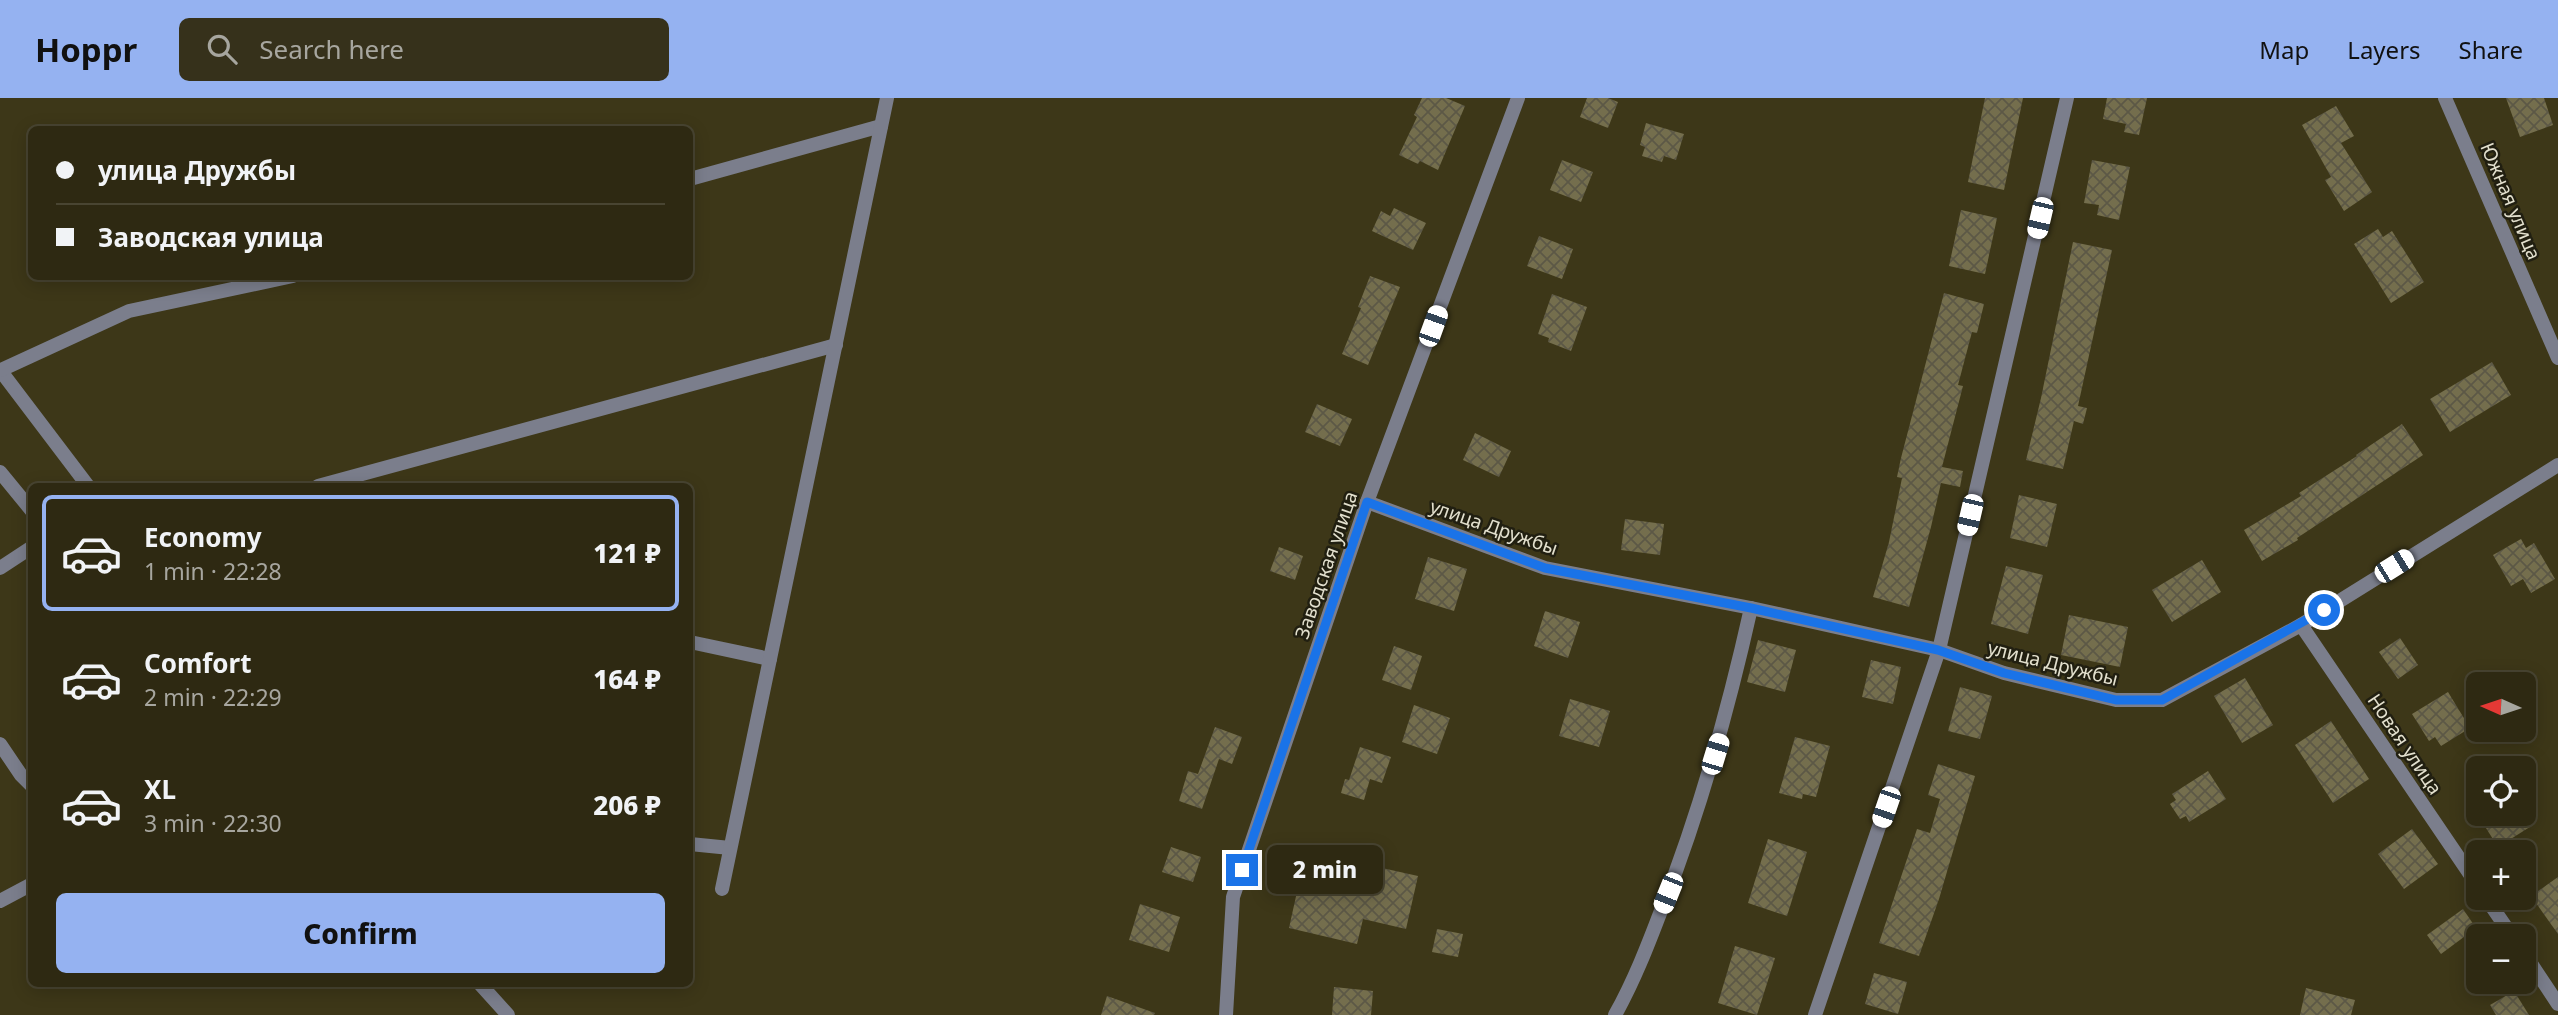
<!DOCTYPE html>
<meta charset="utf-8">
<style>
:root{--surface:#2e2912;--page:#36311b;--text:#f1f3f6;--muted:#a7a69f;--line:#494532;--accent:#95b2f1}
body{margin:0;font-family:"Noto Sans",sans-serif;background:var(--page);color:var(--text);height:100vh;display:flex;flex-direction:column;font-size:26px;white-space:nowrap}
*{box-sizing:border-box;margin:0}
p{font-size:23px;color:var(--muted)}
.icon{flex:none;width:38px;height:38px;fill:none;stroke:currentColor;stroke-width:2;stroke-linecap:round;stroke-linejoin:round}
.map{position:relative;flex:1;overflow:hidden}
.panel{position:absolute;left:28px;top:385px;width:665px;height:504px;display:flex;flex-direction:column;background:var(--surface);border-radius:10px;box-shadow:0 4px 18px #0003,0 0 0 2px var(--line)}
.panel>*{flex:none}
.guide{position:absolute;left:28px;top:28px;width:665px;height:154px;border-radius:10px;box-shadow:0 4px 18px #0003,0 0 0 2px var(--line);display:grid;align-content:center;height:154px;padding:0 28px;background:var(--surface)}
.needle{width:46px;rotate:273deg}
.tools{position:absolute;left:2466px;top:574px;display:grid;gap:14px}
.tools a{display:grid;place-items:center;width:70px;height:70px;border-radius:10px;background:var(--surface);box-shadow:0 4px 18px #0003,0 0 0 2px var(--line);font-size:35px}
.end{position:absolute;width:32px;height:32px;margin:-16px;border:9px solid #1a73e8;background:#fff;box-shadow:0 0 0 4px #fff}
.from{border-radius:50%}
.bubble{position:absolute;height:49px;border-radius:10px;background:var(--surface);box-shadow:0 4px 18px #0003,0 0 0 2px var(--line);font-size:23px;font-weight:800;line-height:49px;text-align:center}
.car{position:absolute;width:21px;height:42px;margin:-21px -10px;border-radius:9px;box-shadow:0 0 5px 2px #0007;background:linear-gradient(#fff 24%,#345 0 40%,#fff 0 76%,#345 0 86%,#fff 0)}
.guide b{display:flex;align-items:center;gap:24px;height:66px;font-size:26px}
.guide b+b{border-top:2px solid var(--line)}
.guide i{width:18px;height:18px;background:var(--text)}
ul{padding:12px 0 0;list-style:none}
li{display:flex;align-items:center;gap:21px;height:116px;margin:0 14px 10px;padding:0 14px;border:4px solid transparent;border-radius:10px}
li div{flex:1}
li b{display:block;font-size:26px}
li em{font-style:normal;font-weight:800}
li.selected{border-color:var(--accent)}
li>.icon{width:63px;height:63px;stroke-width:1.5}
.primary-button{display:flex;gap:14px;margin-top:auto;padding:14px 28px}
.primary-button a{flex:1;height:80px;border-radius:10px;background:var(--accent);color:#111;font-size:28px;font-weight:800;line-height:80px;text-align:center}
header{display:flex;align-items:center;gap:42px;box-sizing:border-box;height:98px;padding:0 35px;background:var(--accent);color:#111}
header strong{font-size:33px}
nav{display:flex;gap:38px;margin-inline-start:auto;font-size:24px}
.search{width:490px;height:63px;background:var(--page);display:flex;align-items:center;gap:18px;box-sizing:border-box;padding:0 24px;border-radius:10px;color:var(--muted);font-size:26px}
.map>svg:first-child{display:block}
</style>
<header>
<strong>Hoppr</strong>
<div class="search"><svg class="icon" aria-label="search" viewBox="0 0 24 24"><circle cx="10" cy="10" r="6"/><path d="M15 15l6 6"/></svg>Search here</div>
<nav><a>Map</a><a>Layers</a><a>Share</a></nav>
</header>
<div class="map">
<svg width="2558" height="917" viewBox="0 0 2558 917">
<defs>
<pattern id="building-cross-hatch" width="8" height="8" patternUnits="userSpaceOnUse" patternTransform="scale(1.75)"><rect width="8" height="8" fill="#746e4d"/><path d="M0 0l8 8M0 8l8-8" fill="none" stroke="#5c5846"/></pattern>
</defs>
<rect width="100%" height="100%" fill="#3d3718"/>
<g fill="url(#building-cross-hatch)">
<polygon points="1422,0 1446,0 1465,8 1438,72 1420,63 1418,66 1399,57 1417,19 1414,17"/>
<polygon points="1587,0 1608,0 1618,4 1608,30 1580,19"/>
<polygon points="1985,0 2023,0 2004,92 1968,84"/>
<polygon points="2107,0 2147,0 2139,37 2124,34 2126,26 2103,21"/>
<polygon points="2506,0 2544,0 2553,27 2520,39"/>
<polygon points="2336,8 2354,38 2341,45 2372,94 2344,113 2325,82 2331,79 2302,27"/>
<polygon points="1646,25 1684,36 1676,62 1664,58 1662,64 1642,58 1645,49 1640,47"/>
<polygon points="1562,62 1593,74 1581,104 1550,92"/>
<polygon points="2092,62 2130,69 2119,122 2097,117 2099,107 2084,105"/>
<polygon points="1394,110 1426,125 1413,152 1372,133 1381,113 1390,118"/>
<polygon points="1961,112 1997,120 1985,176 1949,168"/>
<polygon points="2378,131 2383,139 2392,133 2424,184 2391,205 2354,146"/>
<polygon points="1539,138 1573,151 1562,181 1527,168"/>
<polygon points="2073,144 2112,152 2078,308 2087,310 2083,326 2074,323 2063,371 2026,362 2041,300"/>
<polygon points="1370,178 1400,189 1368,267 1342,256 1361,210 1358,209"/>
<polygon points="1944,195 1984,206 1977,235 1972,234 1958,287 1963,288 1942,369 1963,373 1960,389 1941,385 1931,429 1909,509 1873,499 1889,444 1902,380 1897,379 1901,360"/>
<polygon points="1552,196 1587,209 1571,253 1548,244 1549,240 1538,236"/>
<polygon points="2492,264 2511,297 2450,334 2430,301"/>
<polygon points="1317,306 1352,321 1340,348 1305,334"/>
<polygon points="2402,326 2423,357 2297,440 2298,442 2262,463 2244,432 2301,398 2299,395 2357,358 2356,357"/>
<polygon points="1475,335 1511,353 1499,379 1463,362"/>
<polygon points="2019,397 2057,406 2047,449 2010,440"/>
<polygon points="1625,421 1664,426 1660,457 1621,452"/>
<polygon points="2521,441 2526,450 2534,445 2555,481 2531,495 2523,481 2511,488 2493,457"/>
<polygon points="1279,449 1303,458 1295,482 1270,473"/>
<polygon points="1428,459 1467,471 1454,513 1415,501"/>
<polygon points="2202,462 2221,494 2172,524 2152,492"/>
<polygon points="2006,468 2043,477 2028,536 1991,526"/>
<polygon points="1545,513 1580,524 1568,560 1534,548"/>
<polygon points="2069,517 2128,529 2120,569 2061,557"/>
<polygon points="2400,540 2418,567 2398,581 2379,554"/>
<polygon points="1758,542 1796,552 1785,594 1747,584"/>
<polygon points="1394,548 1422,558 1411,592 1382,582"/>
<polygon points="1871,562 1901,569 1893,606 1862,599"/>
<polygon points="2245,580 2273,627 2242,645 2214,598"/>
<polygon points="1960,589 1992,598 1980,641 1948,633"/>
<polygon points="2448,594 2470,630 2441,648 2435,639 2429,643 2412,616"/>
<polygon points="1570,601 1610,613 1599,649 1559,638"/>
<polygon points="1414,607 1450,620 1437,656 1402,644"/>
<polygon points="2331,623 2369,681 2333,705 2295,647"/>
<polygon points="1215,629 1242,639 1232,666 1219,661 1202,711 1179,703 1188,673 1198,676"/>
<polygon points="1795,639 1830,648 1816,699 1803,696 1802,701 1779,695"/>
<polygon points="1360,649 1391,659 1382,685 1370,681 1364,702 1341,695 1345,681 1349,682"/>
<polygon points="1938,666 1975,678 1939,801 1919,858 1879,845 1917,731 1930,735 1940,701 1928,697"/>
<polygon points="2208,673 2226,701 2189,724 2186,718 2180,721 2170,706 2176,702 2172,696"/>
<polygon points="2477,716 2526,716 2533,727 2498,749"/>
<polygon points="2412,731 2438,766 2404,791 2378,756"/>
<polygon points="1768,741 1807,754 1787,818 1748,805"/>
<polygon points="1171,749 1201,759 1193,784 1162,774"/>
<polygon points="1306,753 1418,778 1406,831 1363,821 1357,846 1289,830"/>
<polygon points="2558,779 2558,836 2531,798"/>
<polygon points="1140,806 1180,819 1169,854 1129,842"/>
<polygon points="2463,811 2476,830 2441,856 2427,837"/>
<polygon points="1437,831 1463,836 1458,859 1432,854"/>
<polygon points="1735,848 1775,860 1757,917 1718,905"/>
<polygon points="1874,875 1907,884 1898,916 1865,906"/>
<polygon points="1334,889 1373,893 1371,917 1332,917"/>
<polygon points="2306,890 2355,902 2351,917 2300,917"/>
<polygon points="2514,893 2529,917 2496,917 2490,907"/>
<polygon points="1107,898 1155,915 1154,917 1101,917"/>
</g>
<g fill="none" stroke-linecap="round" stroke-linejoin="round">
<g stroke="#7b7e8c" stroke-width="14">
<polyline points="2445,0 2558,260"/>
<polyline points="690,81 881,28"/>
<polyline points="0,272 88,388"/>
<polyline points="1,272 129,213 293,178"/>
<polyline points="0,374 32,413"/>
<polyline points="318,388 836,247"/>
<polyline points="1367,404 1545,470 1751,510 1939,552 2004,575 2116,602 2162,602 2301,527 2558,367"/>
<polyline points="0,470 32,449"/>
<polyline points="2301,527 2478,788"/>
<polyline points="690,544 770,561"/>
<polyline points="0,646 21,677 32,688"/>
<polyline points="690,746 730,750"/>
<polyline points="722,791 887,0"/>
<polyline points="2486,800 2512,838"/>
<polyline points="0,803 32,786"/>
<polyline points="2524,855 2558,906"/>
<polyline points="480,886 508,917"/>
<polyline points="1226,917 1233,799 1367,404 1518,0"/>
<path d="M1615 917C1634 883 1648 847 1662 810 1701 711 1728 613 1751 510"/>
<polyline points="1815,917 1939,552 2067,0"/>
</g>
</g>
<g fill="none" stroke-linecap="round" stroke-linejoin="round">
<polyline stroke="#1a73e8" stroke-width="9" points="1242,772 1367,404 1545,470 1751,510 1938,552 2004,575 2116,602 2162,602 2324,512"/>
</g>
<g text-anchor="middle" stroke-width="5" stroke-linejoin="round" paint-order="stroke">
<g font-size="19" fill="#e3e0ce" stroke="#211f11">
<text transform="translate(2511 103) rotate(67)" y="7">Южная улица</text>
<text transform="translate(1494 429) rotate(19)" y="7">улица Дружбы</text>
<text transform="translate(1326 467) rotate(-71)" y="7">Заводская улица</text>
<text transform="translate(2053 565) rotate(14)" y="7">улица Дружбы</text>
<text transform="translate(2405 646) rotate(56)" y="7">Новая улица</text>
</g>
</g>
</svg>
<div class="tools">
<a><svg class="needle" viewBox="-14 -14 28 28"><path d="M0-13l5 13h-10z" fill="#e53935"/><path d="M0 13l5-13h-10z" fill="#a7a69f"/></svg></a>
<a><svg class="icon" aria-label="locate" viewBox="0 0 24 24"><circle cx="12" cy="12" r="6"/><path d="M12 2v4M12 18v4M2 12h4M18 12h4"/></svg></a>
<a>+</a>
<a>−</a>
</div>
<i class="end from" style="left:2324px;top:512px"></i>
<i class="end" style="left:1242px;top:772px"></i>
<div class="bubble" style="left:1267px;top:747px;width:116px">2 min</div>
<i class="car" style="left:2040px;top:120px;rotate:193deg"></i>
<i class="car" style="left:1433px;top:228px;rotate:20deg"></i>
<i class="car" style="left:1970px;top:417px;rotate:193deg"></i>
<i class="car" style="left:2394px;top:468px;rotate:58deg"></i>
<i class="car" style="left:1715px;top:656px;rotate:17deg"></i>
<i class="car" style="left:1886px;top:709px;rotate:199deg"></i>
<i class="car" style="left:1668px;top:795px;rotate:202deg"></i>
<div class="guide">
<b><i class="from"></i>улица Дружбы</b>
<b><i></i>Заводская улица</b>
</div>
<section class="panel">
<ul>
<li class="selected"><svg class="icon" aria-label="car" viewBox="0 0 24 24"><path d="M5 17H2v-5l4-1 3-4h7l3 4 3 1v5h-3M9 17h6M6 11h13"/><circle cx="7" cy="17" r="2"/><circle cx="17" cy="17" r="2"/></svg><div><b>Economy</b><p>1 min · 22:28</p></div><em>121 ₽</em></li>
<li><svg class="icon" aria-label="car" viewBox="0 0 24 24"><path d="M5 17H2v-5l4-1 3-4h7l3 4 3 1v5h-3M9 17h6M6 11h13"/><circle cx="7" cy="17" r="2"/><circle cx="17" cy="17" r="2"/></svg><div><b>Comfort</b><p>2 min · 22:29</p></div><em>164 ₽</em></li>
<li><svg class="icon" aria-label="car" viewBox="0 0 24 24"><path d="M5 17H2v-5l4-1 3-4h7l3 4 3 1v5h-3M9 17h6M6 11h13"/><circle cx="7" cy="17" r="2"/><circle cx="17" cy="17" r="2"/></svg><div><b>XL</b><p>3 min · 22:30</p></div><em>206 ₽</em></li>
</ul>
<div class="primary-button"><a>Confirm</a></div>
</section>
</div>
